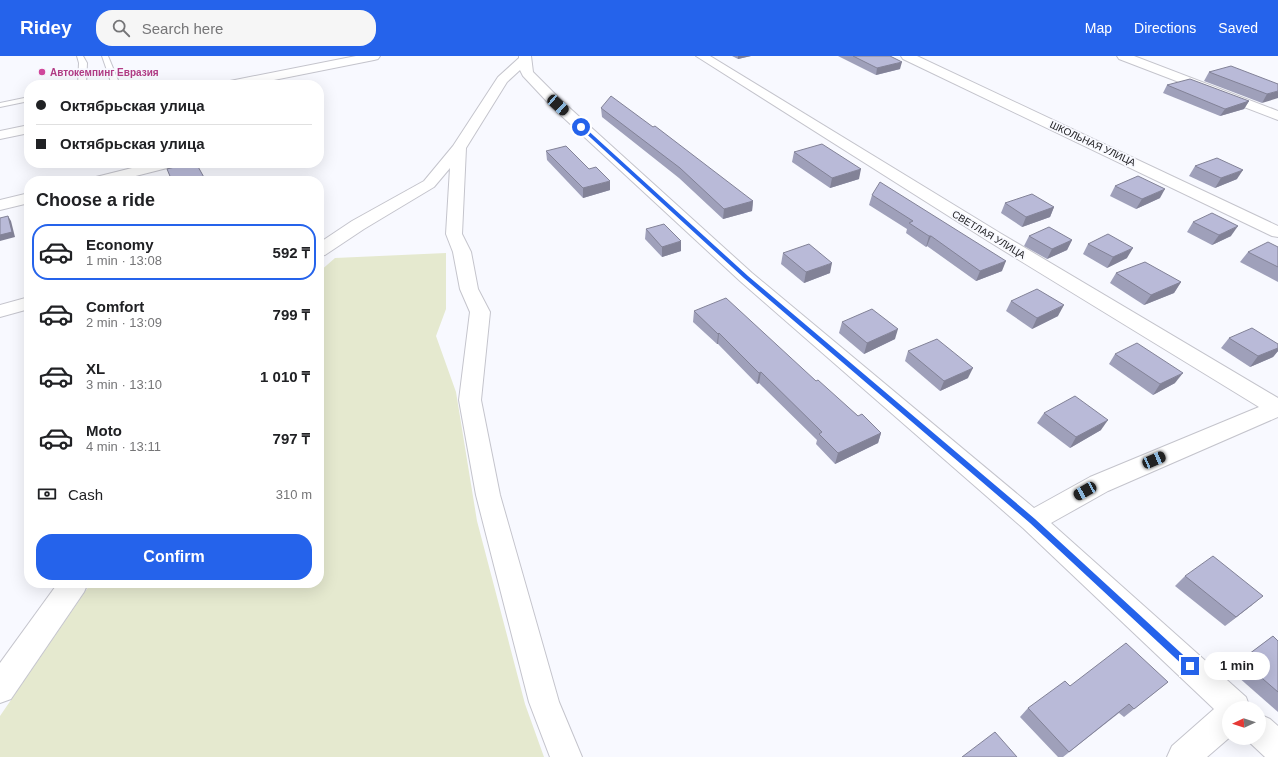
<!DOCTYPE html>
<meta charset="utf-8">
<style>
:root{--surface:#fff;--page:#f6f6f6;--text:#202124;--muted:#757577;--line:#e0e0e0;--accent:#2563eb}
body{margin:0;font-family:Helvetica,sans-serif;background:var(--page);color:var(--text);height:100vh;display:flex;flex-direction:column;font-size:15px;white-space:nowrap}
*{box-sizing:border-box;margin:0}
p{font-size:13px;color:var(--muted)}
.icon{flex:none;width:22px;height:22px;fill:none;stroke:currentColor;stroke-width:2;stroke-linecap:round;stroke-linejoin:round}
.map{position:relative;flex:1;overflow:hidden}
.details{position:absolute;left:24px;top:120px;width:300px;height:412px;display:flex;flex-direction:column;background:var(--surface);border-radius:16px;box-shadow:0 4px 16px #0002}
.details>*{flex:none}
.hud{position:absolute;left:24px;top:24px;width:300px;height:88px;border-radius:16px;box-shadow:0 4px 16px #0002;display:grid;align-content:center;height:88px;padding:0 12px;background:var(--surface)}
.needle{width:26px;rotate:266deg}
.tools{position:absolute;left:1222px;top:645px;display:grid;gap:8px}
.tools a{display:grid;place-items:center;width:44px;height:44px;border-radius:50%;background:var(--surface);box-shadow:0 4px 16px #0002;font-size:20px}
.end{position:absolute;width:18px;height:18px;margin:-9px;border:5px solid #2563eb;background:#fff;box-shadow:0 0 0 2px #fff}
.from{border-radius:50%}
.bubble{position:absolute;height:28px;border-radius:14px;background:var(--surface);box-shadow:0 4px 16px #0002;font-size:13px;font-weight:800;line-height:28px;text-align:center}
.car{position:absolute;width:12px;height:24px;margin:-12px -6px;border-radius:5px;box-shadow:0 0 3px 1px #0007;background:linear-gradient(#222 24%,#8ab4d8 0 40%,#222 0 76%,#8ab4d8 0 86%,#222 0)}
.hud b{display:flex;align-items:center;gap:14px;height:38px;font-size:15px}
.hud b+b{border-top:1px solid var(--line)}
.hud i{width:10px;height:10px;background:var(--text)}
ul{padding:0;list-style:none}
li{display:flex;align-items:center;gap:12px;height:56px;margin:0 8px 6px;padding:0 4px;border:2px solid transparent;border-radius:16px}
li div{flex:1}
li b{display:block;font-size:15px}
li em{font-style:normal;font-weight:800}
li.selected{border-color:var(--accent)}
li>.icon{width:36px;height:36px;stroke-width:1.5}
h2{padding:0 12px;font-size:18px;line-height:48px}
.pay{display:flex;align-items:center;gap:10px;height:44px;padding:0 12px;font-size:15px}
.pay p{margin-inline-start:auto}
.primary-button{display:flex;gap:8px;margin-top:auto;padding:8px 12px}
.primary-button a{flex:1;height:46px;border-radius:16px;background:var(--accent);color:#fff;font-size:16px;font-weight:800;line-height:46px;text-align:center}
header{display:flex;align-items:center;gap:24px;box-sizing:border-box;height:56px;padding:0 20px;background:var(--accent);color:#fff}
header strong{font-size:19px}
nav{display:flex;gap:22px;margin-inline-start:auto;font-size:14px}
.search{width:280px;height:36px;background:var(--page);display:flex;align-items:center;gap:10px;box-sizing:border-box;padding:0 14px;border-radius:16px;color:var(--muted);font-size:15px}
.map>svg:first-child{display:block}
</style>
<header>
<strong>Ridey</strong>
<div class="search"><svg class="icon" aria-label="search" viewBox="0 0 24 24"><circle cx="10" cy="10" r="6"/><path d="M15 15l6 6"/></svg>Search here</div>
<nav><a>Map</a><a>Directions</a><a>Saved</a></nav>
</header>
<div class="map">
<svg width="1278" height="701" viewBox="0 0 1278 701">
<rect width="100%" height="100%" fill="#f8f9ff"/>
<polygon fill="#e5e9cf" points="446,197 446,253 436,280 456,336 477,465 525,648 544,701 0,701 0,660 91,527 319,527 319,216 335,202"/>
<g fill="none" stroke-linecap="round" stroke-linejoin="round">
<defs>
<g id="service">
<polygon points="77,0 83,0 87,7 86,29 78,29 79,7"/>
<polygon points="102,0 108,0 120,29 112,29"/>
<polygon points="29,41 29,45 0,51 0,47"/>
</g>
<g id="minor">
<polygon points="519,0 531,0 533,16 563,46 752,217 1034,452 1090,421 1259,351 988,185 696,0 710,0 1000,177 1278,342 1278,361 1108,435 1051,467 1246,641 1250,652 1229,652 1229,682 1207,701 1167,701 1172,690 1214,653 1023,472 740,225 553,52 523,20 520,14 507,26 466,92 462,178 471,196 478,233 490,256 481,344 500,439 559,646 582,701 550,701 529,646 476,439 459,344 470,256 460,233 453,196 446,178 450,112 434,131 364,173 325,199 319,200 319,187 352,165 424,125 453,90 498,21 519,2"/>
<polygon points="901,0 917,0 1278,170 1278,181 1272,180 903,3"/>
<polygon points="1117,0 1134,0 1278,55 1278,64 1119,3"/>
<polygon points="152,107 177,107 175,110 116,125 89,125 92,122"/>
<polygon points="29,137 29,147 0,154 0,144"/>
<polygon points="29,241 29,253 0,261 0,249"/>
<polygon points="58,527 88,527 84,536 11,643 0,647 0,607"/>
<polygon points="1259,658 1270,663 1278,670 1278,701 1265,701 1248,685 1247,682 1259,682"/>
</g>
<g id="trunk">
<polygon points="356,0 380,0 378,3 374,4 249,29 224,29 226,26 230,25"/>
<polygon points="29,69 29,77 0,83 0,75"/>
</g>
</defs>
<use href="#service" stroke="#c4c4cc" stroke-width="2"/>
<use href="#minor" stroke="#c4c4cc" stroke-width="2"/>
<use href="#trunk" stroke="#c4c4cc" stroke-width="2"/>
<use href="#service" fill="#fff" fill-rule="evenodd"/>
<use href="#minor" fill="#fff" fill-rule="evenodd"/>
<use href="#trunk" fill="#fff" fill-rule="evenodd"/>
</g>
<g fill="#9fa0ba">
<polygon points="732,0 751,0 738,3"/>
<polygon points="838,0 890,0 900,13 876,19"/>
<polygon points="1209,16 1278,28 1262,47 1204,25"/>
<polygon points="1167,29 1249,45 1244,53 1220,60 1163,37"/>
<polygon points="601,52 753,145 752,155 723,163 679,122 602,61"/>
<polygon points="546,95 610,134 583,142 547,104"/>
<polygon points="794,96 859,123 830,132 792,106"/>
<polygon points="1195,110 1237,123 1215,132 1189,120"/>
<polygon points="1115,130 1160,142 1136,153 1110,140"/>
<polygon points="872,139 1002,215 976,225 927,190 926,191 906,177 907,173 869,149"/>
<polygon points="1005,147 1054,151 1050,161 1022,171 1001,157"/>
<polygon points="1193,166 1231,180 1212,189 1187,176"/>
<polygon points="646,173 681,195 662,201 645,183"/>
<polygon points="1029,180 1072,184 1067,194 1047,203 1024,190"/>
<polygon points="1088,188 1127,202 1107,212 1083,198"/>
<polygon points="1278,191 1278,226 1240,206 1248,196"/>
<polygon points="783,197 830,217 804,227 781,208"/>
<polygon points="1116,217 1181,226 1174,237 1144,249 1110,227"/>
<polygon points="1011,245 1058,260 1032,273 1006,255"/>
<polygon points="694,255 816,325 858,360 881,377 878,387 835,408 816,388 817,384 759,327 757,328 718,288 717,288 693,266"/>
<polygon points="842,266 895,283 864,298 839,277"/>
<polygon points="1229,282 1278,288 1278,295 1273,301 1250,311 1221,292"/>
<polygon points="908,295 968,322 940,335 905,305"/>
<polygon points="1115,298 1175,327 1153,339 1109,308"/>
<polygon points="1044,357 1101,374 1070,392 1037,367"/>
<polygon points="1185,520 1252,549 1225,570 1175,530"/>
<polygon points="1273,580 1278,585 1278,656 1229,613"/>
<polygon points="1168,626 1124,661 1119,657 1063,701 1058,701 1020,661 1028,652 1070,630"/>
</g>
<g fill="#828297">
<polygon points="738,0 751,0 738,3"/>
<polygon points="902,6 900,13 876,19 877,12"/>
<polygon points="1278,35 1278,42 1262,47 1267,38"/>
<polygon points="1249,45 1244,53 1220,60 1225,53"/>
<polygon points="861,113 859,123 830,132 832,122"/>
<polygon points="1243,114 1237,123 1215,132 1221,122"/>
<polygon points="610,125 610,134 583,142 583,132"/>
<polygon points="1165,133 1160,142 1136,153 1142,143"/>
<polygon points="753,145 752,155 723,163 724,153"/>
<polygon points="1054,151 1050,161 1022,171 1026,161"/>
<polygon points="8,160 11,165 15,181 0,185 0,179"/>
<polygon points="1238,170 1231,180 1212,189 1219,179"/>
<polygon points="929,180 931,180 927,190 926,191"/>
<polygon points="1072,184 1067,194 1047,203 1052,193"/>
<polygon points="681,185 681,195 662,201 662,191"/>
<polygon points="1133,192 1127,202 1107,212 1113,201"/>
<polygon points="1006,205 1002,215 976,225 980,215"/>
<polygon points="832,207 830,217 804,227 806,216"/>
<polygon points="1181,226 1174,237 1144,249 1151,239"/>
<polygon points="1064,249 1058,260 1032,273 1037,262"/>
<polygon points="898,273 895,283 864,298 867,287"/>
<polygon points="719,277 718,288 717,288 718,278"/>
<polygon points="1278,292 1278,295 1273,301 1250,311 1258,300"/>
<polygon points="973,312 968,322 940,335 944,325"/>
<polygon points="761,316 759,327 757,328 759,317"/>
<polygon points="1183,317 1175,327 1153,339 1160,328"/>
<polygon points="1108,364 1101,374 1070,392 1076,381"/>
<polygon points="881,377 878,387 835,408 838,397"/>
<polygon points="1263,540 1252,549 1225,570 1236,561"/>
</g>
<g fill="#b9bad8" stroke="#828297">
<polygon points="853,0 890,0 902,6 877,12"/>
<polygon points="1231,10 1278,28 1278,35 1267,38 1209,16"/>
<polygon points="1190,23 1249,45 1225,53 1167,29"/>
<polygon points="611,40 653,71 655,70 753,145 724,153 680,112 601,52"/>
<polygon points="822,88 861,113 832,122 794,96"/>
<polygon points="566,90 589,113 596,111 610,125 583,132 546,95"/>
<polygon points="1217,102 1243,114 1221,122 1195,110"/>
<polygon points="190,107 196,107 206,125 172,125 167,113"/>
<polygon points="1138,120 1165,133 1142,143 1115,130"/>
<polygon points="880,126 1006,205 980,215 931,180 929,180 909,167 913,165 872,139"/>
<polygon points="1032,138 1054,151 1026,161 1005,147"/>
<polygon points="1212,157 1238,170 1219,179 1193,166"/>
<polygon points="8,160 12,176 0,179 0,162"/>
<polygon points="664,168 681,185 662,191 646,173"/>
<polygon points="1049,171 1072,184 1052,193 1029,180"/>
<polygon points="1108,178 1133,192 1113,201 1088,188"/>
<polygon points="1268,186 1278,191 1278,211 1248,196"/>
<polygon points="809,188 832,207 806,216 783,197"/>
<polygon points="1145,206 1181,226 1151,239 1116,217"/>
<polygon points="1037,233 1064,249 1037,262 1011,245"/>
<polygon points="726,242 816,325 818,324 858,360 862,358 881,377 838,397 819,378 822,376 761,316 759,317 719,277 718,278 694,255"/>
<polygon points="872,253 898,273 867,287 842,266"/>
<polygon points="1252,272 1278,288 1278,292 1258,300 1229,282"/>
<polygon points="937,283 973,312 944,325 908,295"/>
<polygon points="1137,287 1183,317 1160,328 1115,298"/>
<polygon points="1075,340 1108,364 1076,381 1044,357"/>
<polygon points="1213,500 1263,540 1236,561 1185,520"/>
<polygon points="1273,580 1278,585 1278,636 1241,604"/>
<polygon points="1126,587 1168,626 1134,653 1129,648 1069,696 1028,652 1065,625 1070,630"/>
<polygon points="995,676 1017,701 962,701"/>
</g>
<polygon fill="#2563eb" points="580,70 583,70 748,220 1035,463 1193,608 1194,610 1193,613 1190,615 1187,613 1030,467 744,222 580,72"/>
<circle fill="#d1479c" stroke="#f8f9ff" stroke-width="1.5" cx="42" cy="16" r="4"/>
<g text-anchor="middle" stroke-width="3.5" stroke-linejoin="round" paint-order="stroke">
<g font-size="10" font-weight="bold" fill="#b23c85" stroke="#f8f9ff" text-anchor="start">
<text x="50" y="20">Автокемпинг Евразия</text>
</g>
<g font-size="10" fill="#232326" stroke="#f8f9ff">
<text transform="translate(1093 87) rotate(25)" y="4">ШКОЛЬНАЯ УЛИЦА</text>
<text transform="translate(989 178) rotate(31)" y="4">СВЕТЛАЯ УЛИЦА</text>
</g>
</g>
</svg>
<div class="tools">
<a><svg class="needle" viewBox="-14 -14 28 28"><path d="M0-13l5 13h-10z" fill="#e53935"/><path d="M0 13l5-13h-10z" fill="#757577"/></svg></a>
</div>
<i class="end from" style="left:581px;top:71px"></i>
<i class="end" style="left:1190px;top:610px"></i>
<div class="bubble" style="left:1204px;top:596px;width:66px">1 min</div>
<i class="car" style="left:558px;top:49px;rotate:132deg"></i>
<i class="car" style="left:1154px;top:404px;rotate:67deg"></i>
<i class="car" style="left:1085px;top:435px;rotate:241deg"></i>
<div class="hud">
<b><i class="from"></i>Октябрьская улица</b>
<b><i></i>Октябрьская улица</b>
</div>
<section class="details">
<h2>Choose a ride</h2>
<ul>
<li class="selected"><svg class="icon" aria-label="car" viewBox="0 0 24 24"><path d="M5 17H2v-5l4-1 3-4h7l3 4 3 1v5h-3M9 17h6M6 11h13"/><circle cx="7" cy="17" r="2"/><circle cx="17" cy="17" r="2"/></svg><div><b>Economy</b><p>1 min · 13:08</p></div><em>592 ₸</em></li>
<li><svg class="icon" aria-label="car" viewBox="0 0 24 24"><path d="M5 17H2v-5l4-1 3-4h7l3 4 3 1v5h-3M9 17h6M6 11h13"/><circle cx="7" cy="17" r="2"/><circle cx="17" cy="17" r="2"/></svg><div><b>Comfort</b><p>2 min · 13:09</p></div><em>799 ₸</em></li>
<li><svg class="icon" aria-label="car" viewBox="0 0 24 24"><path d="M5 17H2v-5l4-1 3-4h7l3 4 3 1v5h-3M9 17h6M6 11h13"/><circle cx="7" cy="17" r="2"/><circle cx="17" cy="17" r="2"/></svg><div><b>XL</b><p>3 min · 13:10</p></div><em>1 010 ₸</em></li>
<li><svg class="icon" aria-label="car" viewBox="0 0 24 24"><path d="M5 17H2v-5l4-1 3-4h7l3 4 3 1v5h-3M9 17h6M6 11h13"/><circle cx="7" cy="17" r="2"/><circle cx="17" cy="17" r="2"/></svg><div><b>Moto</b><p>4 min · 13:11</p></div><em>797 ₸</em></li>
</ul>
<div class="pay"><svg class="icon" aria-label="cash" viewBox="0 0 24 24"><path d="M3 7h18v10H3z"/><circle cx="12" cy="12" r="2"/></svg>Cash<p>310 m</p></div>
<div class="primary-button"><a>Confirm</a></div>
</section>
</div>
